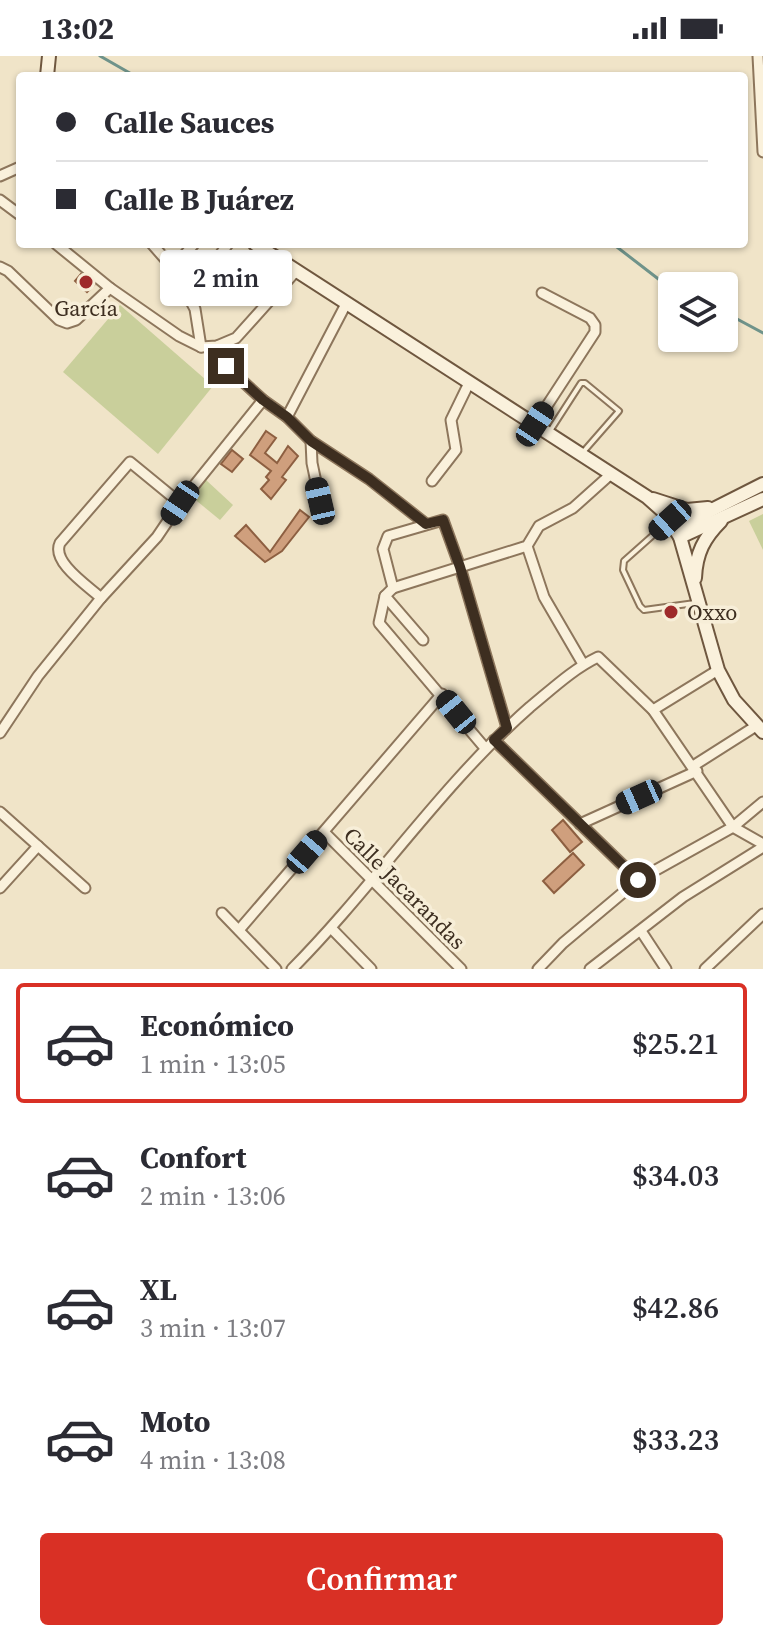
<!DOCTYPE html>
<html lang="es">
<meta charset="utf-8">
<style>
:root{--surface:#fff;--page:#f7f7f7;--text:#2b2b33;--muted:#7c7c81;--line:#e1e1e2;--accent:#d93025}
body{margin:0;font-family:"Source Serif 4",serif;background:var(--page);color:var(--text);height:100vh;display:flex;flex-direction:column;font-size:30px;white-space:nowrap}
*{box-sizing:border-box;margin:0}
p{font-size:26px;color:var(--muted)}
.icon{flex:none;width:44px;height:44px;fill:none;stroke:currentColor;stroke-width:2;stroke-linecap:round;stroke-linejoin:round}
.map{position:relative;height:913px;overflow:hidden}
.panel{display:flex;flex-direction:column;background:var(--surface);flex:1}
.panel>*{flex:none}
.top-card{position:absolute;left:16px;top:16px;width:732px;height:176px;border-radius:8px;box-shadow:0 2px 6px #0004;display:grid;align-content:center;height:176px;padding:0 40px;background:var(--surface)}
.buttons{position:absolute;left:658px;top:216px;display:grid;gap:16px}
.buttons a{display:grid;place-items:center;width:80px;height:80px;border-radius:8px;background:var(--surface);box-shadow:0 2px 6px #0004;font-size:40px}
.end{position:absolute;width:36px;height:36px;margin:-18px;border:10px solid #3d2e20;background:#fff;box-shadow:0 0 0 4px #fff}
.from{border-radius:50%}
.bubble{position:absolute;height:56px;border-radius:8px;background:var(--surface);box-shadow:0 2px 6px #0004;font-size:26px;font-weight:600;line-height:56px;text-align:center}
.car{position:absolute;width:24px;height:48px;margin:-24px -12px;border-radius:10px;box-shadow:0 0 6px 2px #0007;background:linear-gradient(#222 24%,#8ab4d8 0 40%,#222 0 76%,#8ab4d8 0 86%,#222 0)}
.top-card b{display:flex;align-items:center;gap:28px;height:76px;font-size:30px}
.top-card b+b{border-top:2px solid var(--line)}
.top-card i{width:20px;height:20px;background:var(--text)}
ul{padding:14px 0 0;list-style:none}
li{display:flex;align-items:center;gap:24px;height:120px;margin:0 16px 12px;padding:0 24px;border:4px solid transparent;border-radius:8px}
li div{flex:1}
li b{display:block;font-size:30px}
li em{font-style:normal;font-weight:600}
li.current{border-color:var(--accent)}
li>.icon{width:72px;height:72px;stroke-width:1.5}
.primary-button{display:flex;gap:16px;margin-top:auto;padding:16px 40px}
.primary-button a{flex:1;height:92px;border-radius:8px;background:var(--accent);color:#fff;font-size:32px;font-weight:600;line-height:92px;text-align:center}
.status{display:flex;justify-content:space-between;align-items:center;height:56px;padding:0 40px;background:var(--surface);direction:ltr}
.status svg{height:22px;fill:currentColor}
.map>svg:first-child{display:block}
</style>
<div class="status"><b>13:02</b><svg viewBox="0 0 49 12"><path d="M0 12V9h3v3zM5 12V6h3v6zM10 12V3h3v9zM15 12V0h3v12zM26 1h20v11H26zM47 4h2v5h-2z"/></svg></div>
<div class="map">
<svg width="763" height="913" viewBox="0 0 763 913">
<rect width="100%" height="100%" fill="#f0e4c8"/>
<g fill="#c9cf9b">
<polygon points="120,249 213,330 158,398 63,316"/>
<polygon points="206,424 233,449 220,464 192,441"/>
<polygon points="763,458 763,494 749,465"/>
</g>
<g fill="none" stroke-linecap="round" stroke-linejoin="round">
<g stroke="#6f938a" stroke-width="3">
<polyline points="100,0 135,20"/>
<polyline points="613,188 661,225 672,231"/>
<polyline points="724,256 763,277"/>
</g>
</g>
<g fill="#cf9f7d" stroke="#8d5f41" stroke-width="2">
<polygon points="81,218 94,229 87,236 75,225"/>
<polygon points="266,375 276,382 265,397 277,407 288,390 298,400 282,421 286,424 271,443 261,433 269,424 266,421 271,415 250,399"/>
<polygon points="232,394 243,403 232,416 221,408"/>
<polygon points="300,454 309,461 282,495 265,506 235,480 246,469 270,496"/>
<polygon points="563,764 582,786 570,796 552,774"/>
<polygon points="573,797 584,809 554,837 543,825"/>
</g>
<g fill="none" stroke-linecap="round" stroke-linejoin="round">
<defs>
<g id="service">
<polyline points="550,375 581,327 585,327 619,355 584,395"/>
<polyline points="669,465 624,505 623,514 640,550 644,554 695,547"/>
</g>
<g id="minor">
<polyline points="758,0 763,96"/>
<polyline points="0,120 20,111"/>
<polyline points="0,144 20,159"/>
<polyline points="56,188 110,232 179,280 201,291 217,290 236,282 297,214"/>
<polyline points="152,188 173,212 195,253 201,291"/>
<polyline points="0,211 8,215 59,264 67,267 76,264 110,232"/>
<polyline points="211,211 228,188"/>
<polyline points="173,212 194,188"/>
<polyline points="217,290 226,310 263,344 287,361 311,385 369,423 426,468"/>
<polyline points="287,361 346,248"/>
<polyline points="535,368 595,276 595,269 590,262 542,237"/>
<polyline points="311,385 312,407 320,445"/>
<polyline points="432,425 456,394 451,364 469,327"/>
<polyline points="527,490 544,541 583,608"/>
<polyline points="393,532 383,493 388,480 443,464 460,511 507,672"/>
<polyline points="393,532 527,490 539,470 573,452 611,418"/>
<polyline points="393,532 385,540 379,567 485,692"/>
<polyline points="385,540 423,584"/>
<path d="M101 542C88 530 51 506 60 487L130 406 180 447"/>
<polyline points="653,654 718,614"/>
<polyline points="0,677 38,620 101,542 157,481 180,447 263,344"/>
<polyline points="494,684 638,824"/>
<polyline points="693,710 756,670"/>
<polyline points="0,756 85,832"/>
<polyline points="580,768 697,715"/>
<polyline points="324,776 461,913"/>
<polyline points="0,832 38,790"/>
<polyline points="222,857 276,913"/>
<polyline points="332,873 371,913"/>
<polyline points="239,874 442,638"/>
<polyline points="641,875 666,913"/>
<path d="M292 913C375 829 441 729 530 651 552 633 573 613 598 601L653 654 733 771 763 788"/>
<polyline points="538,913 563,887 638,824 733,771 763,746"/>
<polyline points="590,913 683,841 763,791"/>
<polyline points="705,913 763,858"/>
</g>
<g id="secondary">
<polyline points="47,20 49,0"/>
<polyline points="255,188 647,441 665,457 680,481 718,614 734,644 763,676"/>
<polyline points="653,443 687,454 708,452"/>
<polyline points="676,472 763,428"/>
<polyline points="680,481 763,443"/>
<path d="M695 522C696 497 704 482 721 465"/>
</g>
</defs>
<use href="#service" stroke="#8d765c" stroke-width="8"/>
<use href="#minor" stroke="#8d765c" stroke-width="13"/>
<use href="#secondary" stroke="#6f573f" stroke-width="16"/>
<use href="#service" stroke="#faf1dc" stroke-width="4"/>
<use href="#minor" stroke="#faf1dc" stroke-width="9"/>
<use href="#secondary" stroke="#faf1dc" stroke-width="12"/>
</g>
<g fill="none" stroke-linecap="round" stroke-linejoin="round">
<polyline stroke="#3d2e20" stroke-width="10" points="226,310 263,344 287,361 311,385 369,423 426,468 443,464 460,511 507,672 494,684 638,824"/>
</g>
<g fill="#9e2a2b" stroke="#f7eed8" stroke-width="3">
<circle cx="86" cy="226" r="8"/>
<circle cx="671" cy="556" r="8"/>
</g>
<g text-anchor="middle" stroke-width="7" stroke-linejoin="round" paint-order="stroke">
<g font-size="22" fill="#3d2e20" stroke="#f7eed8">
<text x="86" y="260">García</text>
<text x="687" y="564" text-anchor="start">Oxxo</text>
</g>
<g font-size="22" fill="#3d2e20" stroke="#f7eed8">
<text transform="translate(405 832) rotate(45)" y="8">Calle Jacarandas</text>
</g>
</g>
</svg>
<div class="buttons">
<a><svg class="icon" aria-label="layers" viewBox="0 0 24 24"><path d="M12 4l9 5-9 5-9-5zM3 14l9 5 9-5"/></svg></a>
</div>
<i class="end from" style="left:638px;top:824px"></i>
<i class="end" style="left:226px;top:310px"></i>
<div class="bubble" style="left:160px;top:194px;width:132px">2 min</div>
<i class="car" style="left:535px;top:368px;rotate:33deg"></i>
<i class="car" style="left:320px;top:445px;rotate:347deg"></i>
<i class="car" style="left:180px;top:447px;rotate:214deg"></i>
<i class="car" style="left:670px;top:464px;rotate:228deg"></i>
<i class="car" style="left:456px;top:656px;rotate:321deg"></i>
<i class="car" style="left:639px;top:741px;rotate:246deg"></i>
<i class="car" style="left:307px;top:796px;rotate:41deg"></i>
<div class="top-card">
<b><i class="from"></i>Calle Sauces</b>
<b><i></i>Calle B Juárez</b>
</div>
</div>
<section class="panel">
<ul>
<li class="current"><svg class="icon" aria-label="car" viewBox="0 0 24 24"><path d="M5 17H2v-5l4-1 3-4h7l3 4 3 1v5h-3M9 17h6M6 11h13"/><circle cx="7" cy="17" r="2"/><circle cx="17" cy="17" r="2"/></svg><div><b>Económico</b><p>1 min · 13:05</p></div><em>$25.21</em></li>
<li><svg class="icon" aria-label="car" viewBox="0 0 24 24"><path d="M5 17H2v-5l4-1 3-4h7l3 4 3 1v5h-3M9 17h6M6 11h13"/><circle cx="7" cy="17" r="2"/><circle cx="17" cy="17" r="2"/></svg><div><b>Confort</b><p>2 min · 13:06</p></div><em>$34.03</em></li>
<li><svg class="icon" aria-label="car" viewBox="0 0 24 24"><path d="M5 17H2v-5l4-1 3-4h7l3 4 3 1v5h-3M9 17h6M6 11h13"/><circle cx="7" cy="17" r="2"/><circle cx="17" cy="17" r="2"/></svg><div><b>XL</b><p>3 min · 13:07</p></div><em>$42.86</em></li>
<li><svg class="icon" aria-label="car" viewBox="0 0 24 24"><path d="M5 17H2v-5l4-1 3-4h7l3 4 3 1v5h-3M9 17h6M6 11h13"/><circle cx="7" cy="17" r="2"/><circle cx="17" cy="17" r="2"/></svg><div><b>Moto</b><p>4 min · 13:08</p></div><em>$33.23</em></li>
</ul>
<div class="primary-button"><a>Confirmar</a></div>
</section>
